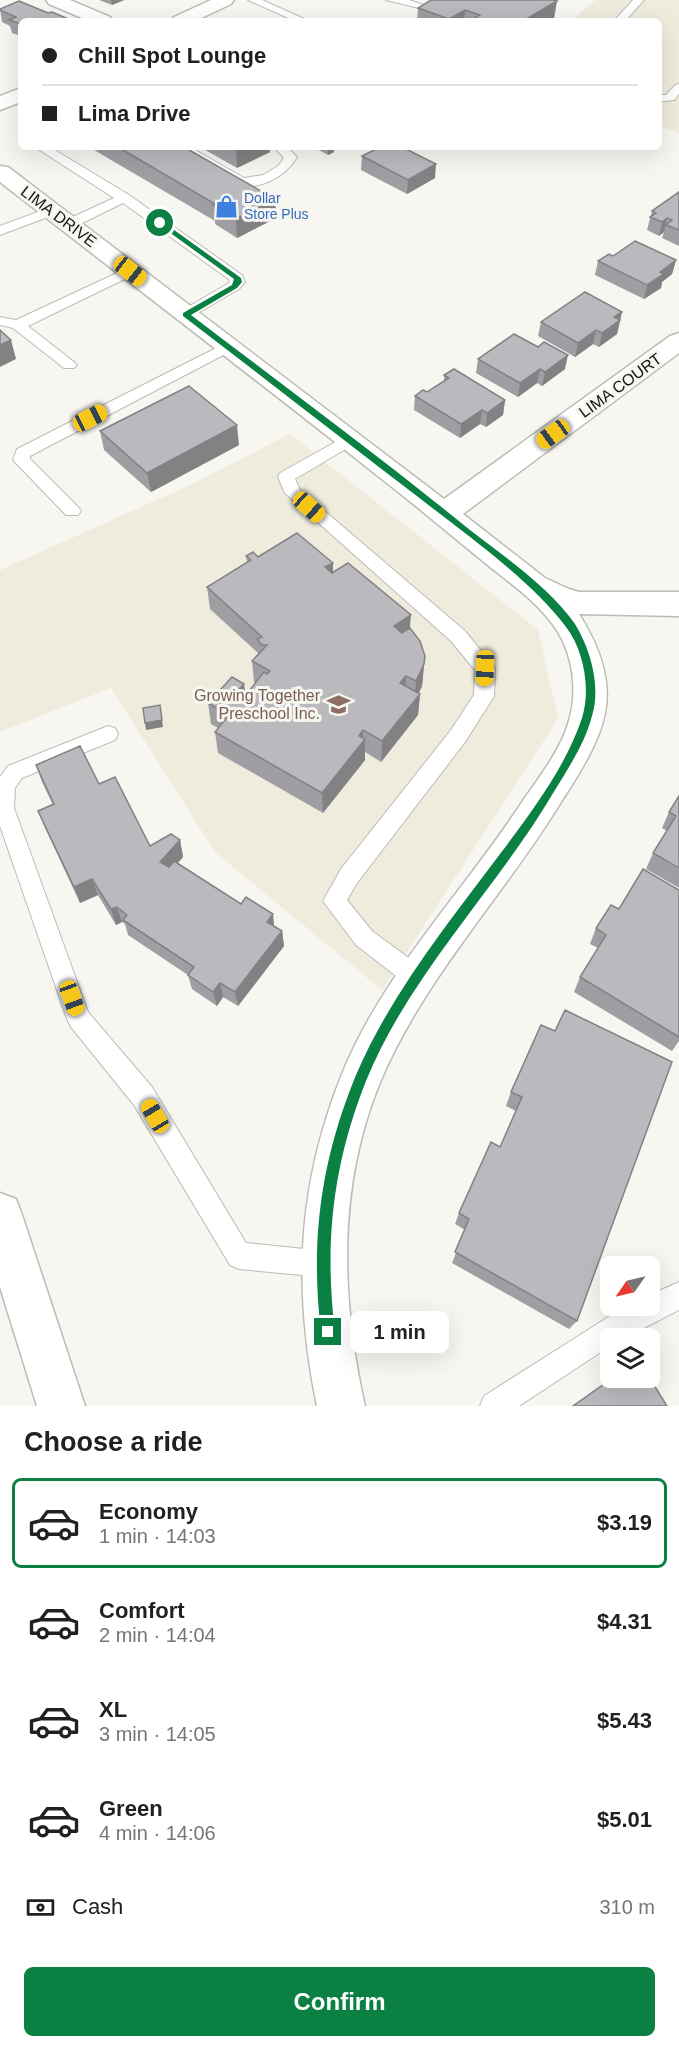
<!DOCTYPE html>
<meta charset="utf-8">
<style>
:root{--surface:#fff;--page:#f2f2f2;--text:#202124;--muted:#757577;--line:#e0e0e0;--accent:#0b8043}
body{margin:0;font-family:Arial,sans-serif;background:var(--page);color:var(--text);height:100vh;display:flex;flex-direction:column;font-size:22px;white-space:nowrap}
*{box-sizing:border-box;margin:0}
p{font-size:20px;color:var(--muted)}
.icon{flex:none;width:33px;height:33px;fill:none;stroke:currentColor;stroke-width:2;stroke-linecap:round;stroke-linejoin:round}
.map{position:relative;height:1406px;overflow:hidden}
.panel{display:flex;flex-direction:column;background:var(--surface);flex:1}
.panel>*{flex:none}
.top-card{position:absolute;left:18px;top:18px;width:644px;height:132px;border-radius:9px;box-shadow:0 6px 24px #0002;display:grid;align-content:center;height:132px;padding:0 24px;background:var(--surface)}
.needle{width:39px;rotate:236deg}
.fabs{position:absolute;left:600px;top:1256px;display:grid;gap:12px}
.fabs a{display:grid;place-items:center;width:60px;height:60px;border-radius:9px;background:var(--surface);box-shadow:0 6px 24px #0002;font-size:30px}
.end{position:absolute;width:27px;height:27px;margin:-14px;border:8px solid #0b8043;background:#fff;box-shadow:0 0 0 3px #fff}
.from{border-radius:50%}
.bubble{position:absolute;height:42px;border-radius:9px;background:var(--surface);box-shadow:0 6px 24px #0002;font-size:20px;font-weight:700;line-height:42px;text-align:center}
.car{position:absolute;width:18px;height:36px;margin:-18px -9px;border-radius:8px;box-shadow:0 0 4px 2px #0007;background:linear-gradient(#f5c518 24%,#345 0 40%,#f5c518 0 76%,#345 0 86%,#f5c518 0)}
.top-card b{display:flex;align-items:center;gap:21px;height:57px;font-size:22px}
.top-card b+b{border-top:2px solid var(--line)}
.top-card i{width:15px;height:15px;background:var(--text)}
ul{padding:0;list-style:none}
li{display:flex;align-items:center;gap:18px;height:90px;margin:0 12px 9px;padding:0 12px;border:3px solid transparent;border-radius:9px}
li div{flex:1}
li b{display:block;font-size:22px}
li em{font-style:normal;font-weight:700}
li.active{border-color:var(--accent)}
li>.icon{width:54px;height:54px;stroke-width:1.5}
h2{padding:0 24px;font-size:27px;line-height:72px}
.pay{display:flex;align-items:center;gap:15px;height:66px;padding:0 24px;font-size:22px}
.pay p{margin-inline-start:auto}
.action{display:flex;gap:12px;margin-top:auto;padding:12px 24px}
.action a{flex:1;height:69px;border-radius:9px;background:var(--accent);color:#fff;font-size:24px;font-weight:700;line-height:69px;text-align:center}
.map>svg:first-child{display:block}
</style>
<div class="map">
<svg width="679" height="1406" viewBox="0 0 679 1406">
<rect width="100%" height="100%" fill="#f7f6f0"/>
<g fill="#efecde">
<polygon points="595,0 679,0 679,133 659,125 658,21 571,21"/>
<polygon points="290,434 538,630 558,719 382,990 215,852 111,688 0,732 0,570 188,486"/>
</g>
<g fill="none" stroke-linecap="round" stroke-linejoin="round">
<defs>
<g id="lane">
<polygon points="248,0 262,0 309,21 295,21"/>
<polygon points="386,0 409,0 424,5 419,8"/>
<polygon points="633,0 644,0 625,21 614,21"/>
<polygon points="679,84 679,94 674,100 658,102 658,95 666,95 675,85"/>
<polygon points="35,147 50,147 129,195 242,275 245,282 239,289 191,317 181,317 179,314 181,311 229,283 230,280 123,203 74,227 64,227 62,224 64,221 114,198"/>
<path d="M175 147H190L244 178 263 175 278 166 284 158 274 147H287L297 157C285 178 256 193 231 183 221 179 212 171 203 165 193 160 182 155 175 147Z"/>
<polygon points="51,207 56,208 58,211 56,214 0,235 0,226"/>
<polygon points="130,267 137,271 135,274 28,326 74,362 77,365 74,368 64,368 13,328 0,325 0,317 16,320"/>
<polygon points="228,342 233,344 235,347 233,350 30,456 30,459 78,507 81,511 78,515 66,515 13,460 17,449"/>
<polygon points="348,435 354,436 356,440 354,444 295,479 300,490 465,631 495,668 494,696 491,701 465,742 357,883 347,900 372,931 425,970 429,978 425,986 417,989 409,986 356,945 323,901 341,869 451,730 474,695 475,670 451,641 285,493 278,477 280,473"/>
<polygon points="108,726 115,728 118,734 115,740 22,778 15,788 14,808 88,1012 152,1087 246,1243 323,1251 332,1255 336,1264 332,1273 323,1277 239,1269 230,1265 134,1105 71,1027 67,1019 0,826 0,777 8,766"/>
<polygon points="679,1282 679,1310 624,1338 610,1338 610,1346 519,1406 480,1406 484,1396 621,1309 630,1305 650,1305 650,1295"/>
</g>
<g id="street">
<polygon points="46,0 70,0 110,17 113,21 89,21 49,4"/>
<path d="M0 166 8 167 444 499 670 336 679 333V353L463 514 545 578 569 589 579 592H679V616L579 614C598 644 612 678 605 713 598 748 574 781 556 810 499 901 420 984 379 1085 337 1189 341 1299 365 1406H317C293 1289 297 1186 342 1074 383 973 461 895 520 805 537 780 559 753 568 724 578 694 574 659 558 632 541 605 514 586 490 567 466 547 441 527 417 507 279 397 139 290 0 182Z"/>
</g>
<g id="primary">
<polygon points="211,0 234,0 231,4 195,21 171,21 174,17"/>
<polygon points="21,88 21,102 0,110 0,96"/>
</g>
<polygon id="highway" points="0,1193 16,1199 22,1215 85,1406 37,1406 0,1287"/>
</defs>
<use href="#lane" stroke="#bdbbb5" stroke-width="2"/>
<use href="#street" stroke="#bdbbb5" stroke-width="3"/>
<use href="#primary" stroke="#bdbbb5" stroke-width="3"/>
<use href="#highway" stroke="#bdbbb5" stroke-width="3"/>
<use href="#lane" fill="#fff" fill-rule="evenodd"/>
<use href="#street" fill="#fff" fill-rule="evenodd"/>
<use href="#primary" fill="#fff" fill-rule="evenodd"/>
<use href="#highway" fill="#fff" fill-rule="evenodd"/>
</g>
<g fill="#9f9fa3">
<polygon points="99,0 124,0 112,5"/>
<polygon points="431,0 554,19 550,21 417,21 418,8"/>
<polygon points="0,9 67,21 21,21 21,36 12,33 10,26 2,22"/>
<polygon points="89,147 184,147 275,199 276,218 237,238 215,224 215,221"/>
<polygon points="200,147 270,147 270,152 237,168"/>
<polygon points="313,147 339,147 334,149 334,152 328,155"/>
<polygon points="362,156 435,178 407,194 361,170"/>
<polygon points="679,192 679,246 662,238 664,232 659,236 647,230 652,211"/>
<polygon points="613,256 676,260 672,274 662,282 661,288 644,299 595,275 598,261"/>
<polygon points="622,312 617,334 599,347 593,344 575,357 538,336 541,322"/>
<polygon points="478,359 565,369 542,386 537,383 518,397 476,373"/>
<polygon points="444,375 505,400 503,415 486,427 480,424 460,438 414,410 415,396 427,392 444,381"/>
<polygon points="100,431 239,445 151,492 104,450"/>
<polygon points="246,556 333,563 333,573 410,628 425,656 422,686 419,693 420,694 418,715 381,762 365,752 365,760 323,813 218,753 215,732 218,728 211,724 208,703 244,684 245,696 255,683 254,682 252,661 258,655 258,653 210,609 207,587 247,562"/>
<polygon points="36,765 99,784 150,846 180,840 183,857 178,863 241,904 273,914 274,926 282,931 284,946 238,1006 223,997 217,1006 192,989 188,975 128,935 125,924 122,922 116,925 98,895 80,903 45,828 38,811 53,805 42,782"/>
<polygon points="679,796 679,888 646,869 653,853 667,831 662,828 669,812"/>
<polygon points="679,890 679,1041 672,1051 574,992 580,977 598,948 590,944 596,928 619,909"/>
<polygon points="541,1025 577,1321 569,1329 452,1263 465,1230 455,1224 459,1213 500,1147 516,1111 506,1106 511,1092"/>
</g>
<g fill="#828285">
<polygon points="111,0 124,0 112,5"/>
<polygon points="557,1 554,19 550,21 523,21"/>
<polygon points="465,10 464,21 449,21 449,19"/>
<polygon points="66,18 67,21 58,21"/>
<polygon points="241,147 270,147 270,152 237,168 236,149"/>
<polygon points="328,147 339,147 334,149 334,152 328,155"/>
<polygon points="436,164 435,178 407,194 408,180"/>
<polygon points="275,199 276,218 237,238 236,219"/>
<polygon points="667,218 664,232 659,236 662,222"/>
<polygon points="676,260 672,274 662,282 661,288 644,299 647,285 660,272"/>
<polygon points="622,312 617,334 599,347 602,333 614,317"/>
<polygon points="596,330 593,344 575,357 578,343"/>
<polygon points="11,340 16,359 0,367 0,345"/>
<polygon points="568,355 565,369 542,386 545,372"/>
<polygon points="540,369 537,383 518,397 520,383"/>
<polygon points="505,400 503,415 486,427 487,413"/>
<polygon points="482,410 480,424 460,438 461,424"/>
<polygon points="237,425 239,445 151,492 147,473"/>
<polygon points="333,563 333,585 325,567"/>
<polygon points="411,615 409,637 393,648 394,626"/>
<polygon points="424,664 422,686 415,700 420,694 418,715 381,762 382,741 414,701 416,681"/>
<polygon points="406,676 405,697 400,683"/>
<polygon points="244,684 247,705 237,692"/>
<polygon points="160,705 163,727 146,730 145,723"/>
<polygon points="363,730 363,742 365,739 365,760 323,813 322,793"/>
<polygon points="180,840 183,857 164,878 160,862"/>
<polygon points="92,879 98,895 80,903 74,887"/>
<polygon points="117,907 122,922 116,925 111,909"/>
<polygon points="273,914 274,929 267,922"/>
<polygon points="282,931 284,946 238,1006 235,992"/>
<polygon points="220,983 223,997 217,1006 213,992"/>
</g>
<g fill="#b9b9be" stroke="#828285" stroke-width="1.5">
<polygon points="431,0 553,0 557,1 523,21 470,21 480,15 465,10 449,19 418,8"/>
<polygon points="19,1 48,13 52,12 66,18 58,21 21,21 21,24 9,20 16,17 0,10 0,9"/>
<polygon points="118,147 184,147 275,199 236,219 213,205 215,204"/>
<polygon points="380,147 402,147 436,164 408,180 362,156"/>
<polygon points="679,192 679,230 666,225 672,220 667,218 662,222 650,217 656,213 652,211"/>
<polygon points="635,241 676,260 660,272 664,274 647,285 598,261 609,254 613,256"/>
<polygon points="585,292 622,312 614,317 620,320 602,333 596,330 578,343 541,322"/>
<polygon points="0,330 11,340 0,345"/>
<polygon points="514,334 538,347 544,342 568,355 545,372 540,369 520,383 478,359"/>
<polygon points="454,369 505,400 487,413 482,410 461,424 415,396 423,390 427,392 449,378 444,375"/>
<polygon points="189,386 237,425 147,473 100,431"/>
<polygon points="297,533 333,563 325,567 332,573 348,563 411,615 394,626 402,633 410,628 420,641 425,656 424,664 416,681 406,676 400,683 420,694 382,741 363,730 359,736 365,739 322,793 215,732 229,715 208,703 232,677 244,684 237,692 245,696 264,672 267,674 270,671 252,661 267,645 262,645 257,639 262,637 207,587 251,560 246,556 253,552 258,557"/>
<polygon points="160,705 162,720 145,723 143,708"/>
<polygon points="80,746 99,784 115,777 150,846 171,834 180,840 160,862 169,867 174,861 241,904 246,897 273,914 267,922 282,931 235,992 220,983 213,992 188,975 194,967 123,920 127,915 117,907 111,909 92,879 74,887 38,811 54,804 36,765"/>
<polygon points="679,796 679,868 653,853 676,816 669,812"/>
<polygon points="643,869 679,890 679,1037 580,977 606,935 596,928 611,905 619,909"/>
<polygon points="565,1010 672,1062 577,1321 455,1252 469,1219 459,1213 491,1142 500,1147 522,1097 511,1092 541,1025 555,1031"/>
<polygon points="614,1377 649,1377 667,1406 573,1406"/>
</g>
<path fill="#0b8043" d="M158 222H163L241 278 242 282 237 288 191 315C284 386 379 456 470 530 504 556 551 589 575 624 591 650 601 687 592 716 585 743 569 767 555 790 497 889 410 973 366 1081 333 1164 324 1243 335 1332L333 1337 328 1339 323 1337 321 1332C310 1240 321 1160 356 1075 391 993 450 921 503 850 533 810 566 766 582 718 591 690 584 650 566 627 533 582 467 535 422 500 342 439 263 377 183 316V313L232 285 234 279 158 224Z"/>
<defs>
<symbol id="shop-bare" viewBox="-9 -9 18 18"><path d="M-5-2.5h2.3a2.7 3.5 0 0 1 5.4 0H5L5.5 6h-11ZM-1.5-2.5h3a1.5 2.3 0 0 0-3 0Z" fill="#3f7fe0" stroke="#f7f6f0" stroke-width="2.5" paint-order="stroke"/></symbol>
<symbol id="school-bare" viewBox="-9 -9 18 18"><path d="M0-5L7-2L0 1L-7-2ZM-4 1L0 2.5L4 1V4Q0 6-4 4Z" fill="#8d6e63" stroke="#f7f6f0" stroke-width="2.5" paint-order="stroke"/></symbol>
</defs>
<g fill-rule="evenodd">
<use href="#shop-bare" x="210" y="190" width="33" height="33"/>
<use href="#school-bare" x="322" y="688" width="33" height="33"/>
</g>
<g text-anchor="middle" stroke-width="6" stroke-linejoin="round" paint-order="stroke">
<g font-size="14" fill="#366cbe" stroke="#f7f6f0" text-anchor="start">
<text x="244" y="203">Dollar<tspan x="244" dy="16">Store Plus</tspan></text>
</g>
<g font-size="16" fill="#171715" stroke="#f7f6f0">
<text transform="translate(59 216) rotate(37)" y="6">LIMA DRIVE</text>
<text transform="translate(620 385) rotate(-36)" y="6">LIMA COURT</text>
</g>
<g font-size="16" fill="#785e54" stroke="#f7f6f0" text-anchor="end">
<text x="320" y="701">Growing Together<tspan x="320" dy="18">Preschool Inc.</tspan></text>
</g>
</g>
</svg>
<div class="fabs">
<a><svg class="needle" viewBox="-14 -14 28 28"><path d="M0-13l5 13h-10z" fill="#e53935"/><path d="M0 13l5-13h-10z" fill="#757577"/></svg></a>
<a><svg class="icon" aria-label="layers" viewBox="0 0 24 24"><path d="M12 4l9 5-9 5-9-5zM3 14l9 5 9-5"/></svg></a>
</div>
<i class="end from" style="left:160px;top:223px"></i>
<i class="end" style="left:328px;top:1332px"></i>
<div class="bubble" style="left:350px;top:1311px;width:99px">1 min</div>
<i class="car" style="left:130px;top:271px;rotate:128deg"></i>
<i class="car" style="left:90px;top:418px;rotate:63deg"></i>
<i class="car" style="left:553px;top:434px;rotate:234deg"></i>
<i class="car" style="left:309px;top:507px;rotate:132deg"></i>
<i class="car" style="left:485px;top:668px;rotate:182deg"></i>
<i class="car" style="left:72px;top:998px;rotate:160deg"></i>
<i class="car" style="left:155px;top:1116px;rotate:329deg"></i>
<div class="top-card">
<b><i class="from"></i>Chill Spot Lounge</b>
<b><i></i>Lima Drive</b>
</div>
</div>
<section class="panel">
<h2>Choose a ride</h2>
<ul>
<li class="active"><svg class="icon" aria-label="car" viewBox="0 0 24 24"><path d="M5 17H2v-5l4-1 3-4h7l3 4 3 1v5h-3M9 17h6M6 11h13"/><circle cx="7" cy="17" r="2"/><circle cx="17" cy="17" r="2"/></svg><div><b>Economy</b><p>1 min · 14:03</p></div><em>$3.19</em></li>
<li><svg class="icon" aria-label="car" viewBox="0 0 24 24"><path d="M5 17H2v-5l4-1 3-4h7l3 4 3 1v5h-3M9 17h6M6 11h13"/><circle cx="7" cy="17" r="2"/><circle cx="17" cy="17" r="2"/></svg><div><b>Comfort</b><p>2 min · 14:04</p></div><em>$4.31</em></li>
<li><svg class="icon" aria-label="car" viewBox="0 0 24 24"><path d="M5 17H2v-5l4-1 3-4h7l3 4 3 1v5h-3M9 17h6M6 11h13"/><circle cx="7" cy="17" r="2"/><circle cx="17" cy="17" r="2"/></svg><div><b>XL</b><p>3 min · 14:05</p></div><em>$5.43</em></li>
<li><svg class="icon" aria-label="car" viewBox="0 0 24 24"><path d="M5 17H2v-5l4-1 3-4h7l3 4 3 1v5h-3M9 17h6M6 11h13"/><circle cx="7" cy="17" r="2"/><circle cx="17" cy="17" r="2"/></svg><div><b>Green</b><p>4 min · 14:06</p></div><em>$5.01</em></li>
</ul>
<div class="pay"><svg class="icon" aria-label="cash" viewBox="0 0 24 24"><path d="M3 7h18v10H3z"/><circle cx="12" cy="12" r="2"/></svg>Cash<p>310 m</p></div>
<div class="action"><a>Confirm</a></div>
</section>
